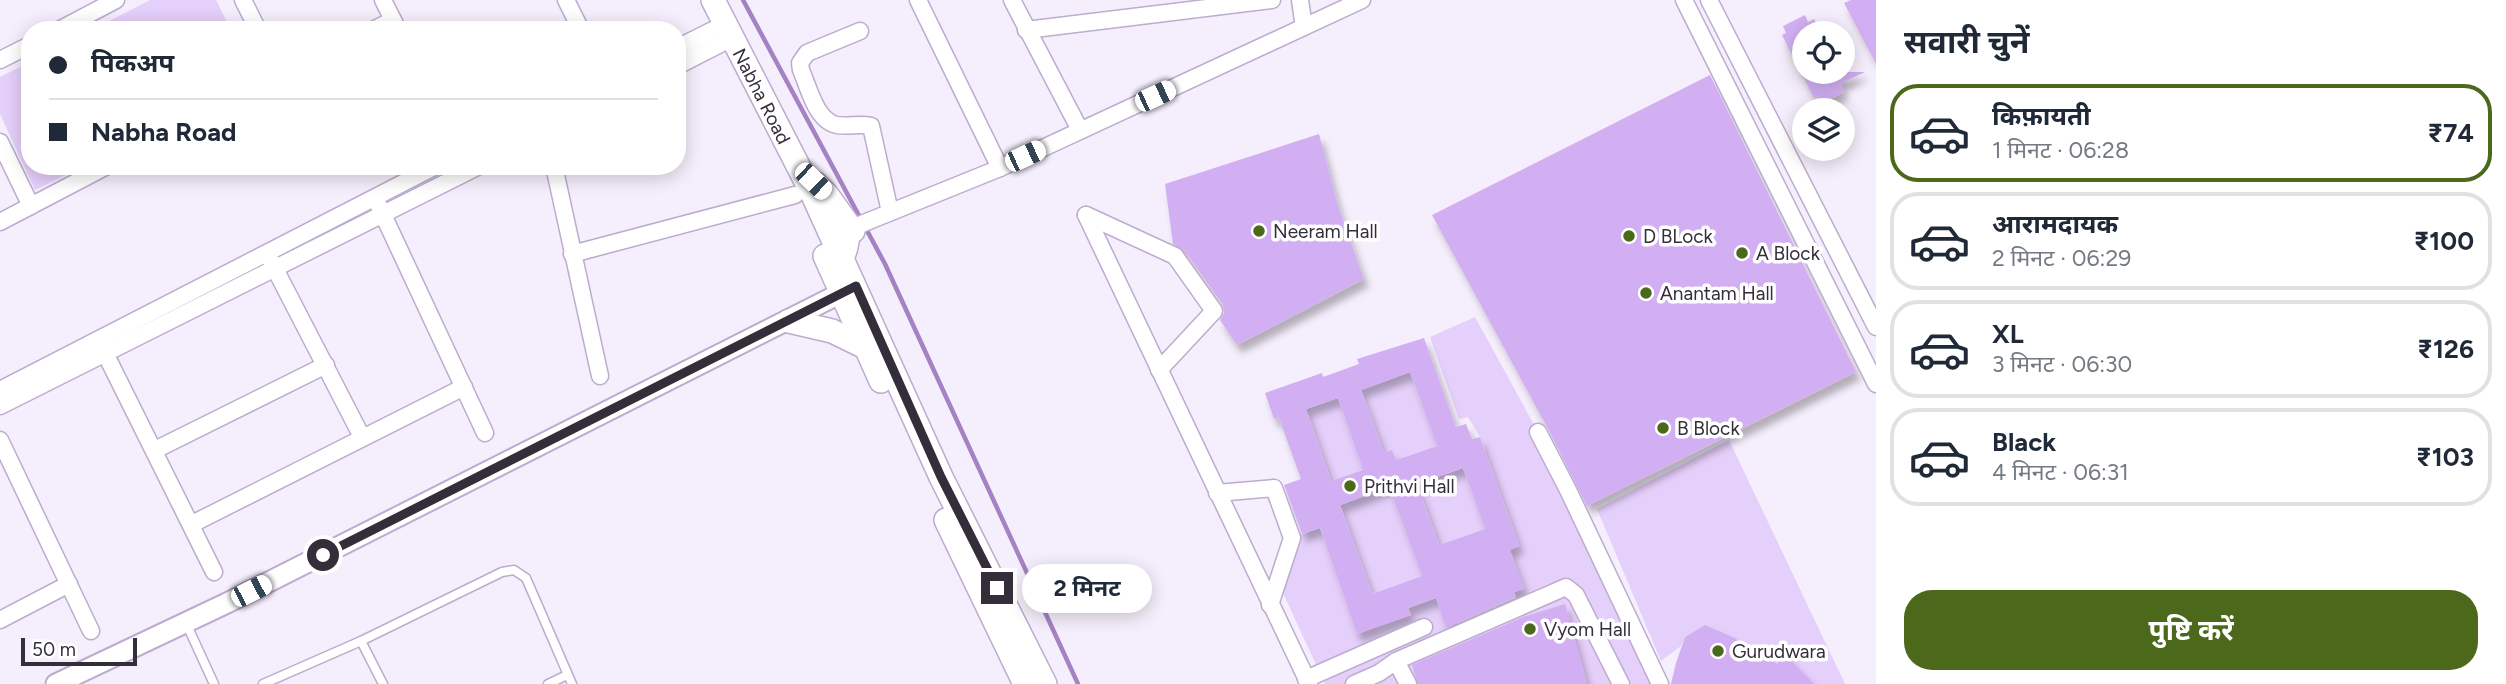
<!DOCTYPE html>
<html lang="hi">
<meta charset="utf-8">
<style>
:root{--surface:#fff;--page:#f2f2f3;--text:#1f2937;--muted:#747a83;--line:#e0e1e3;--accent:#4b681b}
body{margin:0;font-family:Figtree,"Noto Sans Devanagari",sans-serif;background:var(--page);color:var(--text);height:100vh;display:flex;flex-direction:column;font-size:26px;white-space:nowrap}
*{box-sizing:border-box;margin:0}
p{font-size:23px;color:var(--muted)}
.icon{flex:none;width:38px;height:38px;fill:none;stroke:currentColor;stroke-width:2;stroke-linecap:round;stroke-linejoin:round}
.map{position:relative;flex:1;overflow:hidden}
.sheet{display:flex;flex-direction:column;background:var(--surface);width:630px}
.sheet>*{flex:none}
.top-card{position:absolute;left:21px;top:21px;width:665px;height:154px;border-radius:28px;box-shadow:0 4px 18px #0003;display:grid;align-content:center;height:154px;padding:0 28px;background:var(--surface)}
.controls{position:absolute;left:1792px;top:21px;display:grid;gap:14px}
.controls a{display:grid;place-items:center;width:63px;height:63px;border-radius:50%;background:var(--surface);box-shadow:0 4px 18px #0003;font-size:35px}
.scale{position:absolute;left:21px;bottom:18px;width:116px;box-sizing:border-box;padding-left:7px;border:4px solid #342d3a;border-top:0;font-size:19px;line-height:24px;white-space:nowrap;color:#342d3a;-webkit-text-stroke:5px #fff;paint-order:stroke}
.end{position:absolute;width:32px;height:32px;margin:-16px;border:9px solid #342d3a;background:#fff;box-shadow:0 0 0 4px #fff}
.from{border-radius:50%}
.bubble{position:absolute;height:49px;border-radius:24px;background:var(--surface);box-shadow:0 4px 18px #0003;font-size:23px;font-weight:700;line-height:49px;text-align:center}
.car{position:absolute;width:21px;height:42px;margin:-21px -10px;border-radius:9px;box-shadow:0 0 5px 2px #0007;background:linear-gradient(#fff 24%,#345 0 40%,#fff 0 76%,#345 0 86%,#fff 0)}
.top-card b{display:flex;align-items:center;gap:24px;height:66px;font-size:26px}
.top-card b+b{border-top:2px solid var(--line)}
.top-card i{width:18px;height:18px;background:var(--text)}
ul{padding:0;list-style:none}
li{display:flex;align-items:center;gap:21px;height:98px;margin:0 14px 10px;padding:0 14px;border:4px solid var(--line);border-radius:28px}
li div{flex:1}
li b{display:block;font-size:26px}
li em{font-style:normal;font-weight:700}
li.active{border-color:var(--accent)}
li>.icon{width:63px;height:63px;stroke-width:1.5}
h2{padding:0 28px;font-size:32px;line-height:84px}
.primary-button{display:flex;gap:14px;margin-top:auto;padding:14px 28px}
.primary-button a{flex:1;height:80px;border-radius:28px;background:var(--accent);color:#fff;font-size:28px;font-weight:700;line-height:80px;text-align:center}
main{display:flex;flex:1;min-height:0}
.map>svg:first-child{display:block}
</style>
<main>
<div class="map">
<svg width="1876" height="684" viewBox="0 0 1876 684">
<defs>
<filter id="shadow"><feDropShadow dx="4.5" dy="8" stdDeviation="3.5" flood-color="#0004"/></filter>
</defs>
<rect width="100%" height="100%" fill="#f5eefc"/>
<g fill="#e5cffb">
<polygon points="150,0 216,0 231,30 92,30"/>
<polygon points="30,62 30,166 84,166 35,190 0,114 0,77"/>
<polygon points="1475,317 1538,432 1653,684 1325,684 1283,593 1298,536 1320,528 1357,634 1411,614 1408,608 1436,598 1455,617 1458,625 1518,604 1514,592 1524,588 1516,568 1501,553 1519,546 1480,437 1468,417 1459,419 1430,337"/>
<polygon points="1410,372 1437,446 1396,460 1384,453 1361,390"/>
<polygon points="1338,398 1363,470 1331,481 1306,409"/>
<polygon points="1729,440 1845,684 1747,684 1763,655 1735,638 1705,626 1685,637 1681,646 1661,661 1597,509"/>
<polygon points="1463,468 1485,529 1439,545 1417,484"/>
<polygon points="1389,487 1422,576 1372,594 1340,505"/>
</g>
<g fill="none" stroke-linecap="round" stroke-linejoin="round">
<polyline stroke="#a482c3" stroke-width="4.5" points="743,0 885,264 1078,684"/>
</g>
<g fill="#d2aff2" fill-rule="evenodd" filter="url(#shadow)">
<polygon points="1851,0 1876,0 1876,64 1844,3"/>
<polygon points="1805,15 1808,22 1814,19 1821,33 1804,33 1804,72 1865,72 1840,84 1844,92 1822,103 1818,96 1814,98 1782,35 1786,33 1783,26"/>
<polygon points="1710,75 1856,372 1587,506 1547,427 1432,215"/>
<polygon points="1319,134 1338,206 1364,279 1237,345 1220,320 1224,313 1223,305 1184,250 1173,244 1165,184"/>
<path d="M1424 338 1456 427 1466 424 1472 439 1480 437 1519 546 1510 550 1524 589 1514 592 1516 597 1446 628 1436 598 1408 608 1411 615 1357 634 1320 528 1302 534 1284 485 1301 479 1279 418 1274 419 1265 393 1322 373 1323 377 1359 364 1357 359ZM1410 372 1437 446 1396 460 1392 450 1384 453 1361 390ZM1338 398 1363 470 1331 481 1306 409ZM1463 468 1485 529 1439 545 1417 484ZM1389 487 1422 576 1372 594 1340 505Z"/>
<polygon points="1565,604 1587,684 1418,684 1412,665 1523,617"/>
<polygon points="1705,625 1735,638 1777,664 1784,653 1814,684 1671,684 1676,663 1685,637"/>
</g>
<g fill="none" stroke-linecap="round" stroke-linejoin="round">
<defs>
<g id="service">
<polyline points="186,623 214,684"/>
<polyline points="361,641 383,684"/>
<polyline points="263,684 361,641 502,572 514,570 526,578 572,684"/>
<polyline points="548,684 567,675"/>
</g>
<g id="minor">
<polyline points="243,0 258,30"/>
<polyline points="383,0 398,30"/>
<polyline points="566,0 581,30"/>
<polyline points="918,0 1000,168"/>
<polyline points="1012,0 1080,130"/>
<polyline points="1300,0 1304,27"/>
<polyline points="1684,0 1876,384"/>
<polyline points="1709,0 1876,327"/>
<polyline points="59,30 116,0"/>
<polyline points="373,30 393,20"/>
<polyline points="1026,30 1272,0"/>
<path d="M860 31 807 53 800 63 801 70C809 88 816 121 837 125 849 127 860 123 871 126L890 212"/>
<polyline points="677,48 725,24"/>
<polyline points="0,60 30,45"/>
<polyline points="677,66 732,38"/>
<polyline points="0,142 31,206"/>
<polyline points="554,166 600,376"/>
<polyline points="379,206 485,433"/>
<polyline points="1086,215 1309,684"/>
<polyline points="1086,215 1175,256 1214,311 1159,370"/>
<polyline points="0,222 107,166"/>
<polyline points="572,254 795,195"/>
<polyline points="271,261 362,437"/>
<path d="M837 264C857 253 844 239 859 225L1000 168 1362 0"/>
<polyline points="101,345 214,572"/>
<polyline points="0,390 436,166"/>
<polyline points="0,406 479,166"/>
<polyline points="1538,432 1568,490 1660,684"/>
<polyline points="0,440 91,631"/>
<polyline points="155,450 326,365"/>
<polyline points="1217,493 1274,488 1292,538 1270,605"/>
<polyline points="192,524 464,387"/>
<polyline points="0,620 69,584"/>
<polyline points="1396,661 1408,684"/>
<polyline points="1306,679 1424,627"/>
<polyline points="1354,684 1379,673 1396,661 1566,587 1576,595 1621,684"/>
</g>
<polyline id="tertiary" points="56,684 227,603 855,286"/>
<g id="secondary">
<polyline points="713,0 812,193 941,477 1045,684"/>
<polyline points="816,184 827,195 853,231"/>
<polyline points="825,256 881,381"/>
<polyline points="789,321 832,331 865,347"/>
<polyline points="946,520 1025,684"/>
</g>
</defs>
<use href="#service" stroke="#bcaccd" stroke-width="11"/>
<use href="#minor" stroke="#bcaccd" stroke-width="19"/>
<use href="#tertiary" stroke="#bcaccd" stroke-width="23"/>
<use href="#secondary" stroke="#bcaccd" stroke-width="26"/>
<use href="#service" stroke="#fff" stroke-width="8"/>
<use href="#minor" stroke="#fff" stroke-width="16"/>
<use href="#tertiary" stroke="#fff" stroke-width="19"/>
<use href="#secondary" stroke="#fff" stroke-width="23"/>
</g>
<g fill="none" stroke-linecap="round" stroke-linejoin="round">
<polyline stroke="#342d3a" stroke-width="9" points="323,555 856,286 941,477 997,588"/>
</g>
<g fill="#4b681b" stroke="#fff" stroke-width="2.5">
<circle cx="1259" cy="231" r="7"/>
<circle cx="1629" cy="236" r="7"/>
<circle cx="1742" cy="253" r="7"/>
<circle cx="1646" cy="293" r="7"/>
<circle cx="1663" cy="428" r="7"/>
<circle cx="1350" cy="486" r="7"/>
<circle cx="1530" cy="629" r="7"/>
<circle cx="1718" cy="651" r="7"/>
</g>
<g text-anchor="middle" stroke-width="7" stroke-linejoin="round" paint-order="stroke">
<g font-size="19" fill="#342d3a" stroke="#fff">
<text transform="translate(762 96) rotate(63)" y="7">Nabha Road</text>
</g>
<g font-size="19" fill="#342d3a" stroke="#fff" text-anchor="start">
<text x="1273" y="238">Neeram Hall</text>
<text x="1643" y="243">D BLock</text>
<text x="1756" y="260">A Block</text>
<text x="1660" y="300">Anantam Hall</text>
<text x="1677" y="435">B Block</text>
<text x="1364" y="493">Prithvi Hall</text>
<text x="1544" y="636">Vyom Hall</text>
<text x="1732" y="658">Gurudwara</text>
</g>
</g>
</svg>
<div class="controls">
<a><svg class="icon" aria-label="locate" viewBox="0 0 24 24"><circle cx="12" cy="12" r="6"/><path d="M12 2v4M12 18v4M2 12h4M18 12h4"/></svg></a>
<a><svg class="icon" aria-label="layers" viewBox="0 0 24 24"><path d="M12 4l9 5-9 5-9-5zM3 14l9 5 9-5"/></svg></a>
</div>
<div class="scale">50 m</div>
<i class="end from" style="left:323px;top:555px"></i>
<i class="end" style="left:997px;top:588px"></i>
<div class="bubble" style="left:1022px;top:564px;width:130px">2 मिनट</div>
<i class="car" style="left:1155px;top:96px;rotate:65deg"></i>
<i class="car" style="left:1025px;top:156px;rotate:65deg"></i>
<i class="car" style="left:813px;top:181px;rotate:134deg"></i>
<i class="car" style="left:251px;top:591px;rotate:63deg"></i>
<div class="top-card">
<b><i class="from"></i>पिकअप</b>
<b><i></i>Nabha Road</b>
</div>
</div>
<section class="sheet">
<h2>सवारी चुनें</h2>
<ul>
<li class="active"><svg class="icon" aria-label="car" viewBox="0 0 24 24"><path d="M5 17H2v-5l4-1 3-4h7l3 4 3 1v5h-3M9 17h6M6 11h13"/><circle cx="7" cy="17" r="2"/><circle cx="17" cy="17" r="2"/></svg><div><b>किफ़ायती</b><p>1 मिनट · 06:28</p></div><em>₹74</em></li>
<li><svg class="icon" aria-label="car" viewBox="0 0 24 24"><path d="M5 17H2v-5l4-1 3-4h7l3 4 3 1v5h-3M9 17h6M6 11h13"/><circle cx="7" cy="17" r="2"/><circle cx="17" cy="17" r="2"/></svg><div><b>आरामदायक</b><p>2 मिनट · 06:29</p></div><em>₹100</em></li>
<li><svg class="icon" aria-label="car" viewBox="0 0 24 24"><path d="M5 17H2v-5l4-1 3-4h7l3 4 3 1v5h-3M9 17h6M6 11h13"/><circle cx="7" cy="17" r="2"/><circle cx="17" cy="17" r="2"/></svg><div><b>XL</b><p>3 मिनट · 06:30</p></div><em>₹126</em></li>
<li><svg class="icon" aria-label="car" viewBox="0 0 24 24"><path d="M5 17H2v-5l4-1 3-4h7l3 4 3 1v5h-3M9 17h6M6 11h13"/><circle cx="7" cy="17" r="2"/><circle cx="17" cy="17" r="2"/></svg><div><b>Black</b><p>4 मिनट · 06:31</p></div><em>₹103</em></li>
</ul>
<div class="primary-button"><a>पुष्टि करें</a></div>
</section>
</main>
